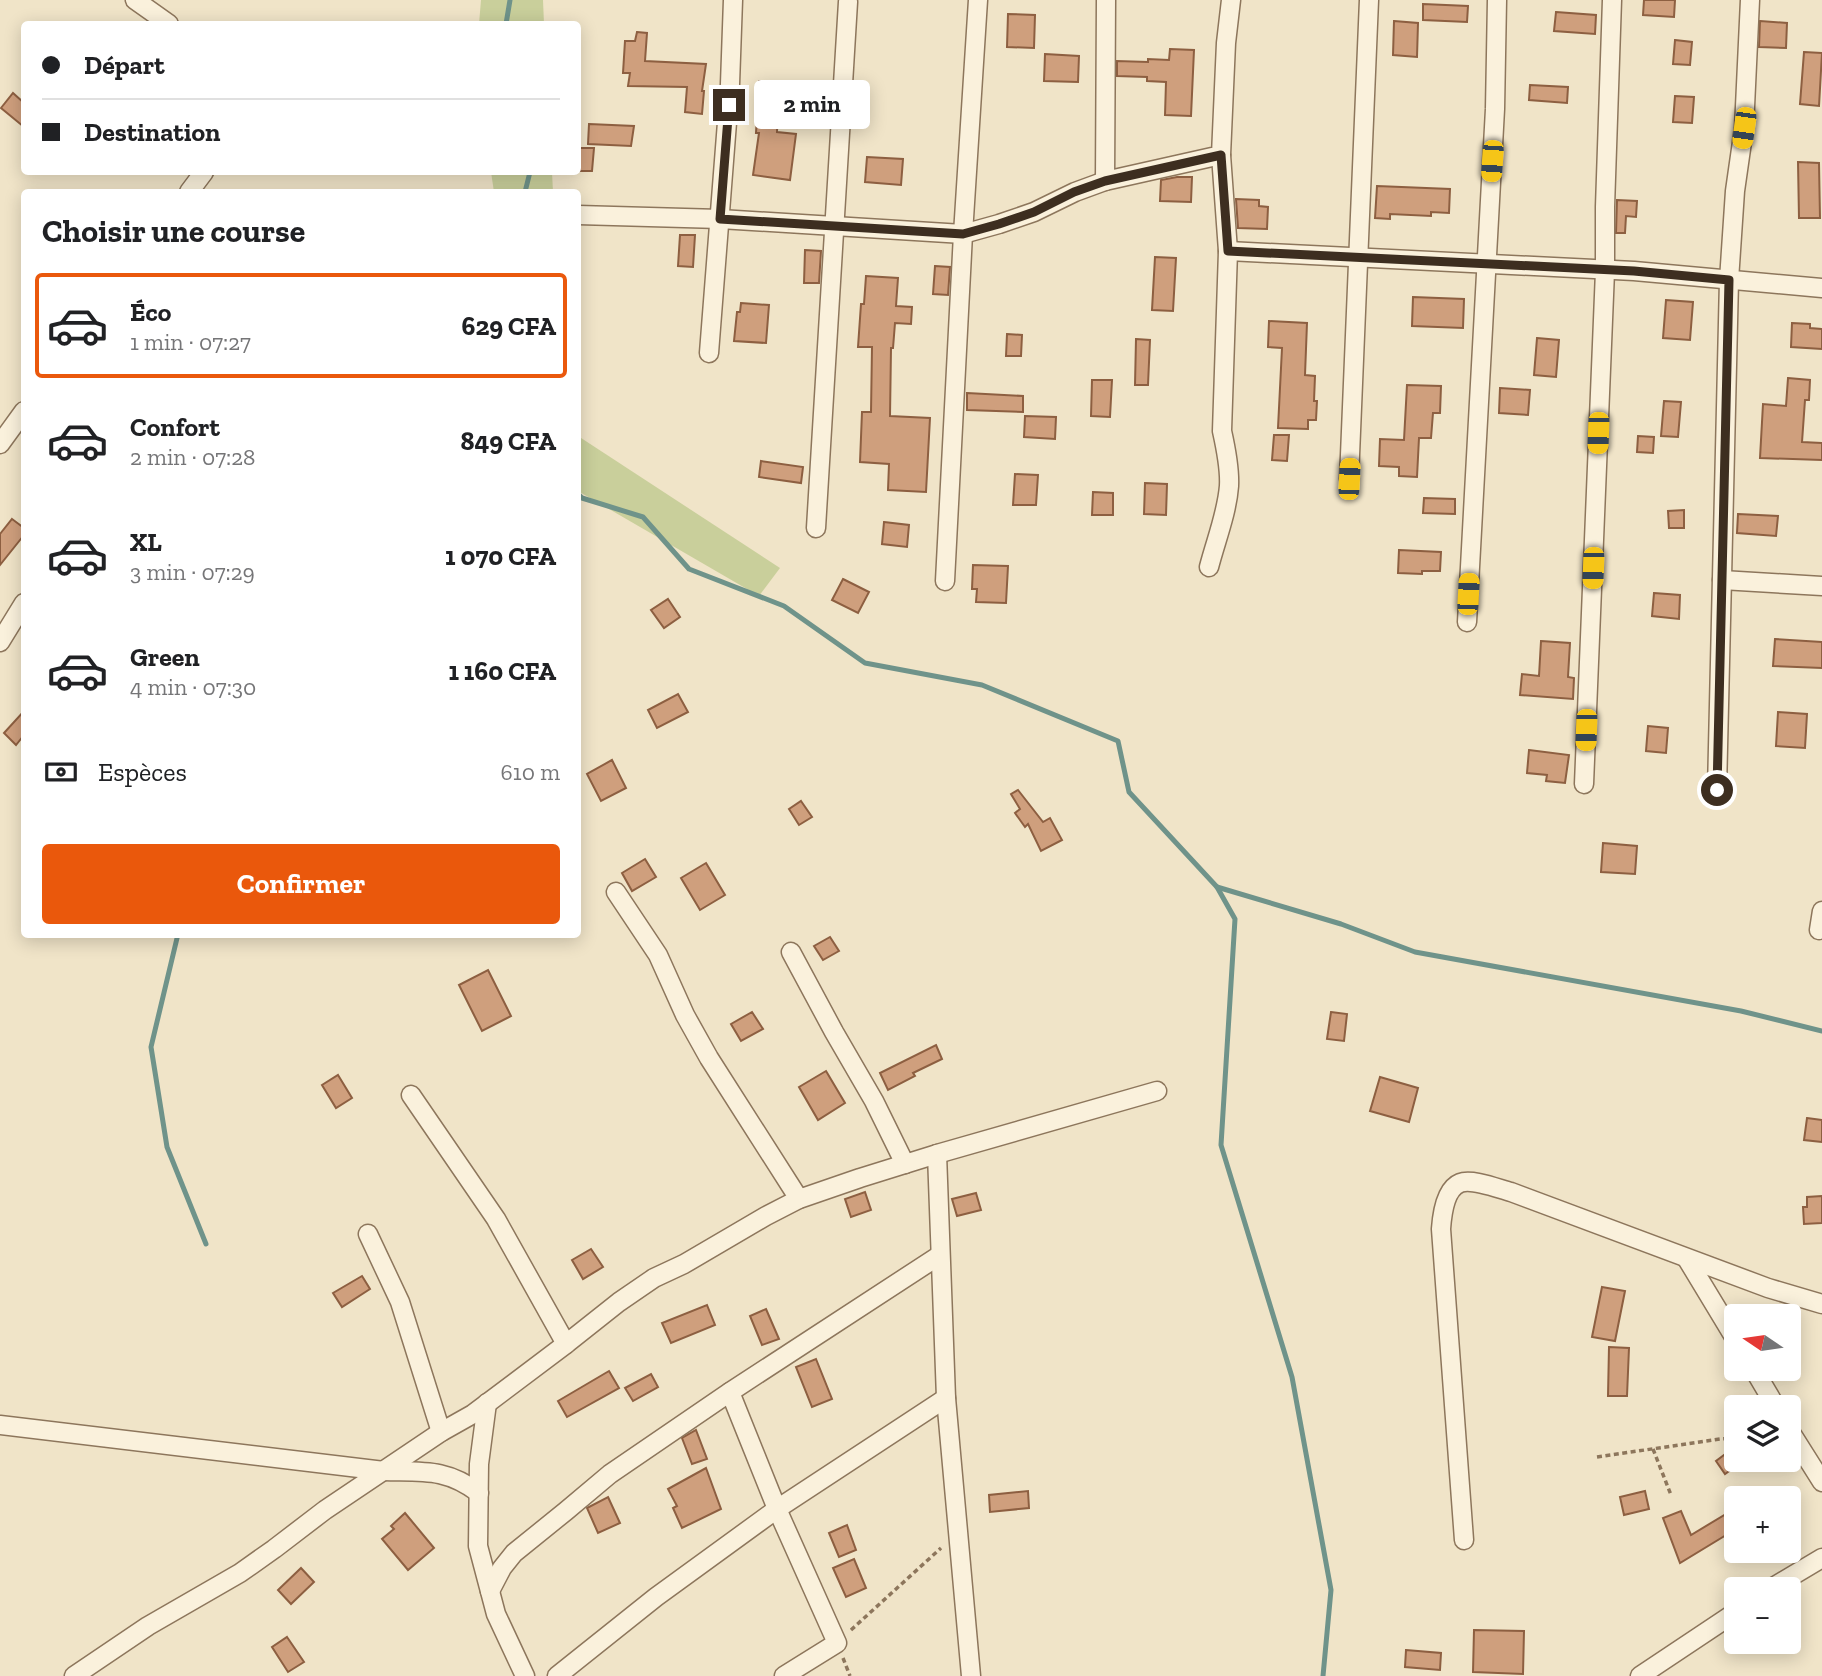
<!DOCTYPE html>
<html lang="fr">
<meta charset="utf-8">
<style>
:root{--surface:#fff;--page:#f2f2f2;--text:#202124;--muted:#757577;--line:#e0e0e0;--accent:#ea580c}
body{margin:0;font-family:"Zilla Slab",serif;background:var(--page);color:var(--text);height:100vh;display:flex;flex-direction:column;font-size:26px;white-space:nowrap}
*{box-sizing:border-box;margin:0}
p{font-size:23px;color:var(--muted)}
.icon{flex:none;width:38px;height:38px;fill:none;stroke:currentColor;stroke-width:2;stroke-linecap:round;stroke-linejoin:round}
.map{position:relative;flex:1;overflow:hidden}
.details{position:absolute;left:21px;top:189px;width:560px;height:749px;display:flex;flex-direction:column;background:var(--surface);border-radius:7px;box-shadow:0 4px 18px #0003}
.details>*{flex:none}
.top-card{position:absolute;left:21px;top:21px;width:560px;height:154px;border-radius:7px;box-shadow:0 4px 18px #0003;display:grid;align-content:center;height:154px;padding:0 21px;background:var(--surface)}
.needle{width:46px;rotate:283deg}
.tools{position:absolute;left:1724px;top:1304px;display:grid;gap:14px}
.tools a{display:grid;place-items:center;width:77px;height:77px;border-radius:7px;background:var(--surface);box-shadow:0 4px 18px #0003;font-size:35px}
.end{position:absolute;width:32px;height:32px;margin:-16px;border:9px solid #3d2e20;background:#fff;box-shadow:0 0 0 4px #fff}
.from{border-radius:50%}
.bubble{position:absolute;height:49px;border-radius:7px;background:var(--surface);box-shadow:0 4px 18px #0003;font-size:23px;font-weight:800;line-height:49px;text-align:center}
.car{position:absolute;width:21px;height:42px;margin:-21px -10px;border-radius:9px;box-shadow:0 0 5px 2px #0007;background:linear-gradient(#f5c518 24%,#345 0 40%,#f5c518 0 76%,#345 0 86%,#f5c518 0)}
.top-card b{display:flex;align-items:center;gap:24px;height:66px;font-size:26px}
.top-card b+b{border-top:2px solid var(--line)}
.top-card i{width:18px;height:18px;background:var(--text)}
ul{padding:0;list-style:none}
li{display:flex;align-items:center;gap:21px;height:105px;margin:0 14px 10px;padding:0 7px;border:4px solid transparent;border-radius:7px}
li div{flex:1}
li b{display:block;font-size:26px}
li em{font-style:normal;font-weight:800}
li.current{border-color:var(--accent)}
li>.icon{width:63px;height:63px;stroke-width:1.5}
h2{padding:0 21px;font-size:32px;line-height:84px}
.pay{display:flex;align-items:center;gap:18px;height:77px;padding:0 21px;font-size:26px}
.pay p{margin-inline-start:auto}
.button{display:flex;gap:14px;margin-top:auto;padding:14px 21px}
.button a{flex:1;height:80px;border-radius:7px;background:var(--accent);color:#fff;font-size:28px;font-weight:800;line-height:80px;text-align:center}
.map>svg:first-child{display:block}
</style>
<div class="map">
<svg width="1822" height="1676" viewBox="0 0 1822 1676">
<rect width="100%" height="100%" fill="#f0e4c8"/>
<g fill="#c9cf9b">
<polygon points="481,0 543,0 544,24 479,24"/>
<polygon points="491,172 552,172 553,192 494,192"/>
<polygon points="578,436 780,568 759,596 578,491"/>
</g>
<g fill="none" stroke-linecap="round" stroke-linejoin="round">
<g stroke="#6f938a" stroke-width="5">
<polyline points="506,24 510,0"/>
<polyline points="525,192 530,172"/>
<polyline points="578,494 582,498 643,517 689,569 784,606 865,663 982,685 1118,741 1129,792 1217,887 1235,919 1221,1145 1292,1377 1331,1590 1323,1676"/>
<polyline points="1217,887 1341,924 1415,952 1741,1011 1822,1031"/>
<polyline points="178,934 151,1047 167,1147 206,1244"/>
</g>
</g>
<g fill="#cf9f7d" stroke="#8d5f41" stroke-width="2">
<polygon points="1644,0 1675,0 1674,17 1643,15"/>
<polygon points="1423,4 1468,6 1467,22 1423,20"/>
<polygon points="1556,12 1596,15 1595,34 1554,31"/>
<polygon points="1008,14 1035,15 1034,48 1007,47"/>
<polygon points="1394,21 1418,23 1417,57 1393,55"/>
<polygon points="1760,21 1787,23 1786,48 1759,47"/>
<polygon points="637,32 647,33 645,61 706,64 702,91 704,91 702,114 685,112 687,87 628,86 630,73 623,73 625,41 635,41"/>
<polygon points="1675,40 1692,42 1690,65 1673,64"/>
<polygon points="1170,49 1194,50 1191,116 1165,115 1166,82 1147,81 1147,77 1117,76 1117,61 1148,62 1148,59 1169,60"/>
<polygon points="1804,52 1822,53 1819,106 1800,104"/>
<polygon points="1045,54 1079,56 1078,82 1044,81"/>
<polygon points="759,81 779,82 777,132 796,134 790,180 753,175 759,133 756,133"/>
<polygon points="1530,85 1568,87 1567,103 1529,100"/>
<polygon points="13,93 24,103 24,127 1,108"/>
<polygon points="1675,96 1694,97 1692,123 1673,122"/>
<polygon points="589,124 634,126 631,146 588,144"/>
<polygon points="578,148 594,148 592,171 578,171"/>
<polygon points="867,157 903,159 901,185 865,182"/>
<polygon points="1798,162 1819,163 1820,218 1799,218"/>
<polygon points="1177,177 1192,177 1191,202 1160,201 1161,180"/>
<polygon points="1377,186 1450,189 1449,213 1431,212 1431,216 1390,214 1390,219 1375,218"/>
<polygon points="1236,199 1259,200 1259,206 1268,207 1267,229 1238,228"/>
<polygon points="1617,200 1637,201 1636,217 1626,216 1625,233 1616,233"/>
<polygon points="680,235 695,235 693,267 678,266"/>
<polygon points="805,250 821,251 819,283 804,283"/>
<polygon points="1155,257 1176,258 1173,311 1152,310"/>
<polygon points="935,266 950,267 948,295 933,294"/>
<polygon points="866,276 898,278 896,306 912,307 911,324 895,323 893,348 891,348 890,416 930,418 926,492 888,490 889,464 860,462 862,412 871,412 872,347 858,347 861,304 864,304"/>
<polygon points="1413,297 1464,299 1463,328 1412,326"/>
<polygon points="1666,300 1693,302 1690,340 1663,338"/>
<polygon points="741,303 769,305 766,343 734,341 737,312 740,312"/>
<polygon points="1269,321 1307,323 1305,375 1315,376 1314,401 1317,401 1316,420 1308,420 1308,429 1278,428 1282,348 1268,347"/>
<polygon points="1792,323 1810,324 1810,328 1822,329 1822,349 1791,347"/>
<polygon points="1007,334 1022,335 1021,356 1006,356"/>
<polygon points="1537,338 1559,340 1556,377 1534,375"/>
<polygon points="1136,339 1150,340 1148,385 1135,385"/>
<polygon points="1788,378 1810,380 1809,400 1805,400 1802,442 1822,443 1822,460 1760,458 1763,404 1786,406"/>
<polygon points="1092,380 1112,380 1110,417 1091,416"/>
<polygon points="1407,385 1441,386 1440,413 1433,413 1431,438 1419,438 1417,477 1399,476 1399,467 1379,466 1380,439 1404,440"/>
<polygon points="1500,388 1530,390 1528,415 1499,413"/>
<polygon points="967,393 1023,396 1023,412 967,410"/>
<polygon points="1664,401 1681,402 1678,437 1661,436"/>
<polygon points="1025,416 1056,417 1055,439 1024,437"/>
<polygon points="1274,435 1289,435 1287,461 1272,460"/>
<polygon points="1638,436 1654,437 1653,453 1637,452"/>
<polygon points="761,461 803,467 801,483 759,477"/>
<polygon points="1015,474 1038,475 1036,505 1013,505"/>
<polygon points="1145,483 1167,484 1166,515 1144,514"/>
<polygon points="1093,492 1113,493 1113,515 1092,515"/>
<polygon points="1424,498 1455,499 1455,514 1423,513"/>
<polygon points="1684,510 1684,528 1669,528 1668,511"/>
<polygon points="1738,514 1778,516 1776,536 1737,533"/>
<polygon points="12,519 24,528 24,535 0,565 0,534"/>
<polygon points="884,522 909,525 907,547 882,544"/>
<polygon points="1399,550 1441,552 1440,571 1422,571 1422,574 1398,573"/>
<polygon points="973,565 1008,566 1006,603 976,602 977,589 972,589"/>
<polygon points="843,579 869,592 858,613 832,600"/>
<polygon points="1654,593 1680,595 1679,619 1652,616"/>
<polygon points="668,599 680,617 664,628 651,610"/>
<polygon points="1775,639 1822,642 1822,668 1773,666"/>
<polygon points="1541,641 1570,643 1568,677 1574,678 1573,699 1520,695 1522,674 1539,676"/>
<polygon points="678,694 688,712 657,728 648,710"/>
<polygon points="24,711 24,735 16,745 4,733"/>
<polygon points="1778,712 1807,714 1805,748 1776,746"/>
<polygon points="1648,726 1668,728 1666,753 1646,751"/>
<polygon points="1529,750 1569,755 1565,783 1546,781 1547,775 1527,773"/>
<polygon points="612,760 626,788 601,801 587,774"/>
<polygon points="1018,790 1043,822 1050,818 1062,840 1041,851 1028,824 1025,827 1015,813 1020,809 1011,794"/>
<polygon points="801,801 812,817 799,825 789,809"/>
<polygon points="1603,843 1637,846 1635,874 1601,872"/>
<polygon points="645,859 656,877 632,891 622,873"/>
<polygon points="706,863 725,895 700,910 681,878"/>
<polygon points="830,937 839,951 823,960 814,946"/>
<polygon points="488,970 511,1016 482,1031 459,985"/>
<polygon points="752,1012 763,1029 741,1041 731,1024"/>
<polygon points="1331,1012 1347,1014 1344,1041 1327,1039"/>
<polygon points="936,1045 942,1059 913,1073 915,1076 888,1090 880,1073"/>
<polygon points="826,1071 845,1103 818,1120 799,1087"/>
<polygon points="338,1075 352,1098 336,1108 322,1085"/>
<polygon points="1380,1077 1418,1088 1409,1122 1370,1111"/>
<polygon points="1807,1118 1822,1120 1822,1142 1804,1140"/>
<polygon points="865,1192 871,1210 851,1217 845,1199"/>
<polygon points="976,1193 981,1210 957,1216 952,1199"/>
<polygon points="1822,1196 1822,1223 1804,1224 1803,1207 1807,1207 1807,1197"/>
<polygon points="591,1249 603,1267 583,1279 572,1260"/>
<polygon points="362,1276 370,1289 342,1307 333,1293"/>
<polygon points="1602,1287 1625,1291 1615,1341 1592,1337"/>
<polygon points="707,1305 715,1325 671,1343 662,1323"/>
<polygon points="766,1309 779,1339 762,1345 750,1316"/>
<polygon points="1609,1347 1629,1348 1627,1396 1608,1396"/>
<polygon points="816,1359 832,1399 812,1407 796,1367"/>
<polygon points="609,1371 619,1388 567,1417 558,1401"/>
<polygon points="651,1374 658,1387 633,1401 625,1388"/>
<polygon points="696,1430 707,1459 692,1464 682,1438"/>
<polygon points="1736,1446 1736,1466 1725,1474 1716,1461"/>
<polygon points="706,1468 721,1509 682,1528 673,1508 677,1506 668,1489"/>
<polygon points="1028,1491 1029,1508 990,1512 989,1495"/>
<polygon points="1645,1491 1649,1509 1624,1515 1620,1497"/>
<polygon points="608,1497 620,1523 598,1533 587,1508"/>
<polygon points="1736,1508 1736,1529 1680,1563 1663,1518 1681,1511 1691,1535"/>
<polygon points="405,1513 434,1548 408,1570 382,1539 394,1529 391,1526"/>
<polygon points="847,1525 856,1550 839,1557 829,1533"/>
<polygon points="854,1559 866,1588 846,1597 833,1568"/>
<polygon points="301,1568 314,1582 291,1604 278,1590"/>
<polygon points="1474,1630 1524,1631 1523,1674 1473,1672"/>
<polygon points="287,1637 304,1662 288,1672 272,1647"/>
<polygon points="1406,1650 1441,1653 1440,1670 1405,1667"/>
</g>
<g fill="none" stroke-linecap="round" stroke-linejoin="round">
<defs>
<g id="street">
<polyline points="135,0 169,24"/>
<polyline points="1105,181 1106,0"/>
<polyline points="189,192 204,172"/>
<polyline points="578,215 720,219 963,234 999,224 1034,212 1075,192 1105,181 1221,155 1226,43 1231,0"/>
<polyline points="1228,251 1634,271 1822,288"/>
<polyline points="709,353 730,84 733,0"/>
<polyline points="0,444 24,411"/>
<polyline points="1349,479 1369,0"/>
<polyline points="816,528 848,2"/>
<path d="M1209 567C1216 540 1227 513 1229 486 1230 468 1226 449 1222 431L1228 251 1221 155"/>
<polyline points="1722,580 1822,586"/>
<polyline points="945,581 963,234 978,0"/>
<polyline points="1467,622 1495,109 1497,0"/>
<polyline points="0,642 24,603"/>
<polyline points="1584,784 1605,271 1605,207 1612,0"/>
<polyline points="1717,790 1729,280 1735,191 1744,128 1750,0"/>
<polyline points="616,892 658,955 685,1015 709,1058 799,1199"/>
<polyline points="1819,930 1822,911"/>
<polyline points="791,952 834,1032 874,1101 905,1164"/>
<polyline points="411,1095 496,1219 566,1344"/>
<polyline points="937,1154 946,1398 971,1676"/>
<polyline points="368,1234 400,1302 441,1432"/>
<polyline points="1687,1259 1736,1340"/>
<polyline points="1753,1368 1776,1407"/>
<polyline points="730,1392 777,1509 837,1643 784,1676"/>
<polyline points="487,1403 479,1464 478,1546 496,1614 525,1676"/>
<path d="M0 1425 384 1471C423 1472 446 1468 479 1493"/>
<polyline points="1788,1428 1822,1482"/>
<path d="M1464 1540 1441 1229C1442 1215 1445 1189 1460 1183 1472 1178 1499 1189 1511 1192L1768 1288 1822 1304"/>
<polyline points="1770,1589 1822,1558"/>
<polyline points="490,1591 502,1568 514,1553 566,1511 610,1474 730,1392 940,1255"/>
<polyline points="74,1676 148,1626 240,1573 274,1549 325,1510 441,1432 473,1414 566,1344 619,1302 654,1278 684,1264 766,1216 799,1199 860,1178 937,1154 1157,1091"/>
<polyline points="557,1676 656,1597 777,1509 946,1398"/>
<polyline points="1640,1676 1736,1612"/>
</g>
</defs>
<use href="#street" stroke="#8d765c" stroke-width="21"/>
<g stroke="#8d765c" stroke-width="3.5" stroke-dasharray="5 3.5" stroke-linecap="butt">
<polyline points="1653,1449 1671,1495"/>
<polyline points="1597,1457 1720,1439 1736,1438"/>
<polyline points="851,1630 941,1548"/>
<polyline points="843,1658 850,1676"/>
</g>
<use href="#street" stroke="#faf1dc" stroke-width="18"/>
</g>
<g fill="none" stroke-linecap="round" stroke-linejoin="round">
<polyline stroke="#3d2e20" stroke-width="9" points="729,105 720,219 963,234 999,224 1034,212 1074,192 1105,181 1221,155 1228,251 1634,271 1729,280 1717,790"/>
</g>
</svg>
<div class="tools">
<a><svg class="needle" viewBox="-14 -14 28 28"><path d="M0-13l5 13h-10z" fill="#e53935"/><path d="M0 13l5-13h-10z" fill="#757577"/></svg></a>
<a><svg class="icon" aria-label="layers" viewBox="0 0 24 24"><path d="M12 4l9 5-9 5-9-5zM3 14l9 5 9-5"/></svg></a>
<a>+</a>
<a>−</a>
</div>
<i class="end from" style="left:1717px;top:790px"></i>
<i class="end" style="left:729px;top:105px"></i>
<div class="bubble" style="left:754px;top:80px;width:116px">2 min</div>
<i class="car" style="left:1744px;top:128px;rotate:188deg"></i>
<i class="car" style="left:1492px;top:161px;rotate:184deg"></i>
<i class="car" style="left:1598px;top:433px;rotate:182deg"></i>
<i class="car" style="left:1349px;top:479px;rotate:3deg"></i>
<i class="car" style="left:1593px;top:568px;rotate:182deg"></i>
<i class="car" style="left:1468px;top:594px;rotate:3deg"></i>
<i class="car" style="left:1586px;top:730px;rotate:182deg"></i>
<div class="top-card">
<b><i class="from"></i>Départ</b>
<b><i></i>Destination</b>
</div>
<section class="details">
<h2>Choisir une course</h2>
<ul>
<li class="current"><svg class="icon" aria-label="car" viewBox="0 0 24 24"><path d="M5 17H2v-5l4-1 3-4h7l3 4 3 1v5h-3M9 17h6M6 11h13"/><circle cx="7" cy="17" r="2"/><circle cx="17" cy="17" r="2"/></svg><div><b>Éco</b><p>1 min · 07:27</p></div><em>629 CFA</em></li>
<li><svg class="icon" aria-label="car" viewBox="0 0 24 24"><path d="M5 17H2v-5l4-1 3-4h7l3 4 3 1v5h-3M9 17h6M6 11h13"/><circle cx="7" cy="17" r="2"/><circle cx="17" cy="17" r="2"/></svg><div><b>Confort</b><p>2 min · 07:28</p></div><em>849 CFA</em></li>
<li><svg class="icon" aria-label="car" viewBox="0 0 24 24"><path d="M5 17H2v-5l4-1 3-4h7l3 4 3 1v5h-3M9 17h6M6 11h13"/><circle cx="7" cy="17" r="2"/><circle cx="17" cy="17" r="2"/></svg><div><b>XL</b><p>3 min · 07:29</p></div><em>1 070 CFA</em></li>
<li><svg class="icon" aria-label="car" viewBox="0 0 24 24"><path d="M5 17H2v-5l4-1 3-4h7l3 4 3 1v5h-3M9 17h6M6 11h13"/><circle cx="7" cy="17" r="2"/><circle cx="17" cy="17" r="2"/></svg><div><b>Green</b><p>4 min · 07:30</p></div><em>1 160 CFA</em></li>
</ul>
<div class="pay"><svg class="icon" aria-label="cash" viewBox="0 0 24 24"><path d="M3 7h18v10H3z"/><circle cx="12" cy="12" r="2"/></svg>Espèces<p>610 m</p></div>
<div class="button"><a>Confirmer</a></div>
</section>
</div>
